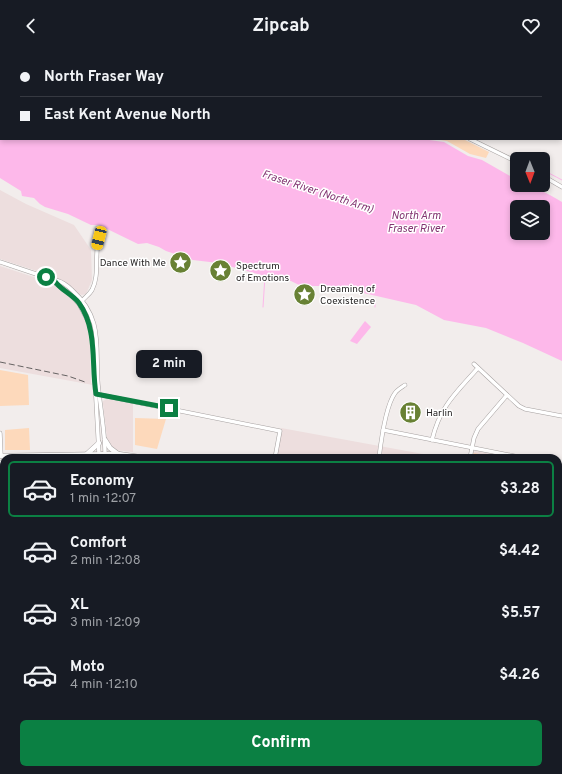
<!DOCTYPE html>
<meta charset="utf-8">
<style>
:root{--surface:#171b24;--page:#242831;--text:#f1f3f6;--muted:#9ea1a6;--line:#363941;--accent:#0b8043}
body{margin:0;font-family:Overpass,sans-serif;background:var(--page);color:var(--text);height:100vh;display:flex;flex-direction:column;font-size:15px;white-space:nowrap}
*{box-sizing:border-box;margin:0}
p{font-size:13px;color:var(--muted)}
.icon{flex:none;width:22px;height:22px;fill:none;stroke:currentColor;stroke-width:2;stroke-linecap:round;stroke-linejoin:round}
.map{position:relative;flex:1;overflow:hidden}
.panel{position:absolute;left:0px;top:402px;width:562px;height:320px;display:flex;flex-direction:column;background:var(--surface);border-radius:12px 12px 0 0;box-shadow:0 2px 6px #0003}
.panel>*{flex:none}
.hud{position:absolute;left:0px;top:0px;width:562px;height:88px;box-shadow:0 2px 6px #0003;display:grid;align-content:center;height:88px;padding:0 20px;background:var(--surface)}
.needle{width:26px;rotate:179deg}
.tools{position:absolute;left:510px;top:100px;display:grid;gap:8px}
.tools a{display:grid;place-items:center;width:40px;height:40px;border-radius:6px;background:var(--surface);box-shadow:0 2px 6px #0003;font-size:20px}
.end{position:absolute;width:18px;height:18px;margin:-9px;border:5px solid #0b8043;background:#fff;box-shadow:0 0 0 2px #fff}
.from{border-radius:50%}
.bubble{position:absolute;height:28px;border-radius:6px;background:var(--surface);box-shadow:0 2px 6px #0003;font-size:13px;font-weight:700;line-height:28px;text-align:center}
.car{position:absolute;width:12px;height:24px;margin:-12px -6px;border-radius:5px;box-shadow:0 0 3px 1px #0007;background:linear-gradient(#f5c518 24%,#345 0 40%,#f5c518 0 76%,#345 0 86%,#f5c518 0)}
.hud b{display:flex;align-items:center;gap:14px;height:38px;font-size:15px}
.hud b+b{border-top:1px solid var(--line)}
.hud i{width:10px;height:10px;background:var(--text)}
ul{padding:7px 0 0;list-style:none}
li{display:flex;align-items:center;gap:12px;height:56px;margin:0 8px 6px;padding:0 12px;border:2px solid transparent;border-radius:6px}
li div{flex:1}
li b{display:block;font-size:15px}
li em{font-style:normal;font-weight:700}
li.active{border-color:var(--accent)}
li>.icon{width:36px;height:36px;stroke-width:1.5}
.primary-button{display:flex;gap:8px;margin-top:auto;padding:8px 20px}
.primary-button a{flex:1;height:46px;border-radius:6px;background:var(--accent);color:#fff;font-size:16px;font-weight:700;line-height:46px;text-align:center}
header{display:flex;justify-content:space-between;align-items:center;height:52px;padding:0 20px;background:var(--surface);font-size:18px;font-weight:700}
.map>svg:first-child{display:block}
</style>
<header><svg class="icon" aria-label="back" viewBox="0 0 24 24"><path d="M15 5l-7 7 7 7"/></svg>Zipcab<svg class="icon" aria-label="heart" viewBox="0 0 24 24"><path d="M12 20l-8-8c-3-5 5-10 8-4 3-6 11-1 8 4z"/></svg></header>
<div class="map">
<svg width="562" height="722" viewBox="0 0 562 722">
<rect width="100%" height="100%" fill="#f2edec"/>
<g fill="#eddede">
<polygon points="0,138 26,152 74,173 91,198 92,228 86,242 82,243 79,242 70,234 55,225 0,207"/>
<polygon points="0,214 46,229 64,240 72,247 79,255 87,273 90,291 91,331 93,333 0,316"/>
<polygon points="107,347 133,352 133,400 116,398 109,393 107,387 103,352 103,349"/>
<polygon points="281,376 445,406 276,406"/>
<polygon points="476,399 510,406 472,406 473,400"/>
<polygon points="558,433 562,434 562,470 558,470"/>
<polygon points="0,484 4,484 4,522 0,523"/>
</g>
<g fill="#fdd9bb">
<polygon points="434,87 463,87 489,100 486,106 470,102 447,89"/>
<polygon points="0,318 28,323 29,353 0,354"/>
<polygon points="135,366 166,367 157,397 135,393"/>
<polygon points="29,376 30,398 5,398 5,378"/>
<polygon points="474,401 501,406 481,406 472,404"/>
<polygon points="558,482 562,482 562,556 558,557"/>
<polygon points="4,558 4,649 3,648 3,574 0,572 0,563 3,562"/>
<polygon points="558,563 562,563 562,722 409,722 405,718 558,718"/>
<polygon points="132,718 225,718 222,722 131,722"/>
<polygon points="236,718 269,718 268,722 234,722"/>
</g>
<g fill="#fdb8ea" fill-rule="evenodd">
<path d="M0 0 145 1H1V87H422L444 90 468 104 482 108 517 128V133C532 133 549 142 562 150V309L523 291 486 276 444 268 416 253 359 240H343L323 236 320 234H301L291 229 265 224 218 211 193 208 166 199 159 195 147 191 138 192 99 173H91L68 162 45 155 40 152 34 146 22 144 21 139 0 126ZM517 155H543V181H517Z"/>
<polygon points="365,269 371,275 357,292 350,289"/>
<polygon points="444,718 470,718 471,722 444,722"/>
</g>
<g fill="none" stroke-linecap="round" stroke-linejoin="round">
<g stroke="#fdb8ea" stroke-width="1">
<polyline points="543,118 562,128"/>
<polyline points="263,255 265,224"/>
<polyline points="375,255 375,248"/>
</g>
<defs>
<g id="minor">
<polyline points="268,0 272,1"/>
<polyline points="470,87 517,110"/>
<polyline points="543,124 562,135"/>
<path d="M0 210 54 228C60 228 68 234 72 238 104 267 95 295 98 332 100 355 105 378 105 402"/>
<polyline points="54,228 56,232 70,242 79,252 89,271 93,293 99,402"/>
<path d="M81 250C84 246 89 243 92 238 100 223 94 202 99 186"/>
<polyline points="474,312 519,354 525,357 562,364"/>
<polyline points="96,342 280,379 275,406"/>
<polyline points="383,378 524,406"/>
<polyline points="0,381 1,404"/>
<path d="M432 388C440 354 456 341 478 316"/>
<path d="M379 406C381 389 385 355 395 341 397 338 402 335 405 333"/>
<polyline points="470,406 474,386 478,377 507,343"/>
<polyline points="558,413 562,414"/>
<polyline points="1,481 1,420 4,414"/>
<polyline points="0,556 4,556"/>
<polyline points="558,560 562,559"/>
<polyline points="0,705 4,704"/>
<polyline points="311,718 315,722"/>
<polyline points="231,722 233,718"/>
</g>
<g id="major">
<polyline points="105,388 110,396 118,402"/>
<polyline points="87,402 99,391"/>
<polyline points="0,404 118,402 146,406"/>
<polyline points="0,411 4,410"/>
<polyline points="558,472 562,472"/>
<polyline points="558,479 562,479"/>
<polyline points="122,722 122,718"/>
<polyline points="128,722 129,718"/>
</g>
</defs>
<use href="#minor" stroke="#a6a1a0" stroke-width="4.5"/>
<use href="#major" stroke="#a6a1a0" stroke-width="5.5"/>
<use href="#minor" stroke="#fff" stroke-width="3.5"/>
<use href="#major" stroke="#fff" stroke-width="4.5"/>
<g stroke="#656262" stroke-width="1" stroke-dasharray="6 3" stroke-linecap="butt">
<polyline points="542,0 544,1"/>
<polyline points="561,11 562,11"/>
<polyline points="0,310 68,324 85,330"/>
</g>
</g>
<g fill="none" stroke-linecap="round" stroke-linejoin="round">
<path stroke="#0b8043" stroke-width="5" d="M46 225 54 228C59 237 72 242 79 251 98 278 91 312 96 342L169 356"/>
</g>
<defs>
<symbol id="sight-disc" viewBox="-11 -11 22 22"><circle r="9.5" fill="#688134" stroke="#fff"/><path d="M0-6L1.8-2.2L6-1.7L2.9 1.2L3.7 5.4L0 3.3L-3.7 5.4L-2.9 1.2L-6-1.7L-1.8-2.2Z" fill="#fff"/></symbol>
<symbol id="building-disc" viewBox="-11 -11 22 22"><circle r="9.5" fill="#688134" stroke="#fff"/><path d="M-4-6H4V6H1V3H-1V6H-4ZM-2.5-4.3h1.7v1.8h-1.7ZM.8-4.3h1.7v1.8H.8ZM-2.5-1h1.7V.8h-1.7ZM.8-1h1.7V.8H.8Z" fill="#fff"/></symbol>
</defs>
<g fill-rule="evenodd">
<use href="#sight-disc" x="168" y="198" width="25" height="25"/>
<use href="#sight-disc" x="208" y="206" width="25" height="25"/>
<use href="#sight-disc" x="292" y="230" width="25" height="25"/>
<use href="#building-disc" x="398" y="348" width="25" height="25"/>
</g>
<g text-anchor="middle" stroke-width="3" stroke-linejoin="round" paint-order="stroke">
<g font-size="10" fill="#2a2828" stroke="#fff" text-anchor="start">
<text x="166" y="214" text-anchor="end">Dance With Me</text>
<text x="236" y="217">Spectrum<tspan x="236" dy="12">of Emotions</tspan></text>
<text x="320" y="240">Dreaming of<tspan x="320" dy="12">Coexistence</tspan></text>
<text x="426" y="364">Harlin</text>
</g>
<g font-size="11" font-style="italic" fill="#823471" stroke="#fff">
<text transform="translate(318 139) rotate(18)" y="4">Fraser River (North Arm)</text>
<text x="416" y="167">North Arm<tspan x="416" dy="13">Fraser River</tspan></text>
</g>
</g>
</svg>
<div class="tools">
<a><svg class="needle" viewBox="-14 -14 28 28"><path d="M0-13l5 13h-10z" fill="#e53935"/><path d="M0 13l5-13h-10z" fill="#9ea1a6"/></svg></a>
<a><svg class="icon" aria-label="layers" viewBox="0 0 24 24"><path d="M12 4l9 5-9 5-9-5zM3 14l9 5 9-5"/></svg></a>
</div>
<i class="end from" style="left:46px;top:225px"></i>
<i class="end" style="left:169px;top:356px"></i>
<div class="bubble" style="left:136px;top:298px;width:66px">2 min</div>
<i class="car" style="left:99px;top:186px;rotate:194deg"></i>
<div class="hud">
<b><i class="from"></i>North Fraser Way</b>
<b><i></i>East Kent Avenue North</b>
</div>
<section class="panel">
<ul>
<li class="active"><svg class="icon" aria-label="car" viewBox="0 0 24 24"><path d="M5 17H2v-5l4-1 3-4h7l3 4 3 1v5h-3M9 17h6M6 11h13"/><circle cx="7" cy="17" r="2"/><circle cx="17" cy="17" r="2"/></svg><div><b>Economy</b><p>1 min · 12:07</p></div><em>$3.28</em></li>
<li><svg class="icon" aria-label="car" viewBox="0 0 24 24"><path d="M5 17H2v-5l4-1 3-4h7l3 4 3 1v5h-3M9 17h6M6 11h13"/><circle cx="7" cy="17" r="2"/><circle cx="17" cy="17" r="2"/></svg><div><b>Comfort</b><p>2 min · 12:08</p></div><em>$4.42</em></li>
<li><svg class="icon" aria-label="car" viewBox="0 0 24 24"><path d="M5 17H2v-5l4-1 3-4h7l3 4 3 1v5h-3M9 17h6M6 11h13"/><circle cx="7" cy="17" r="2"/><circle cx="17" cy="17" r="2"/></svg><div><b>XL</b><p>3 min · 12:09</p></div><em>$5.57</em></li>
<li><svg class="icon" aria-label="car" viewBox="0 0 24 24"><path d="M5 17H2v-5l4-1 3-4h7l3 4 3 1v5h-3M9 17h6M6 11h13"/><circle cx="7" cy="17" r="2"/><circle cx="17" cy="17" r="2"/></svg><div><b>Moto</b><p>4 min · 12:10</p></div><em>$4.26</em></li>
</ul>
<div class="primary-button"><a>Confirm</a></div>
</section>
</div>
